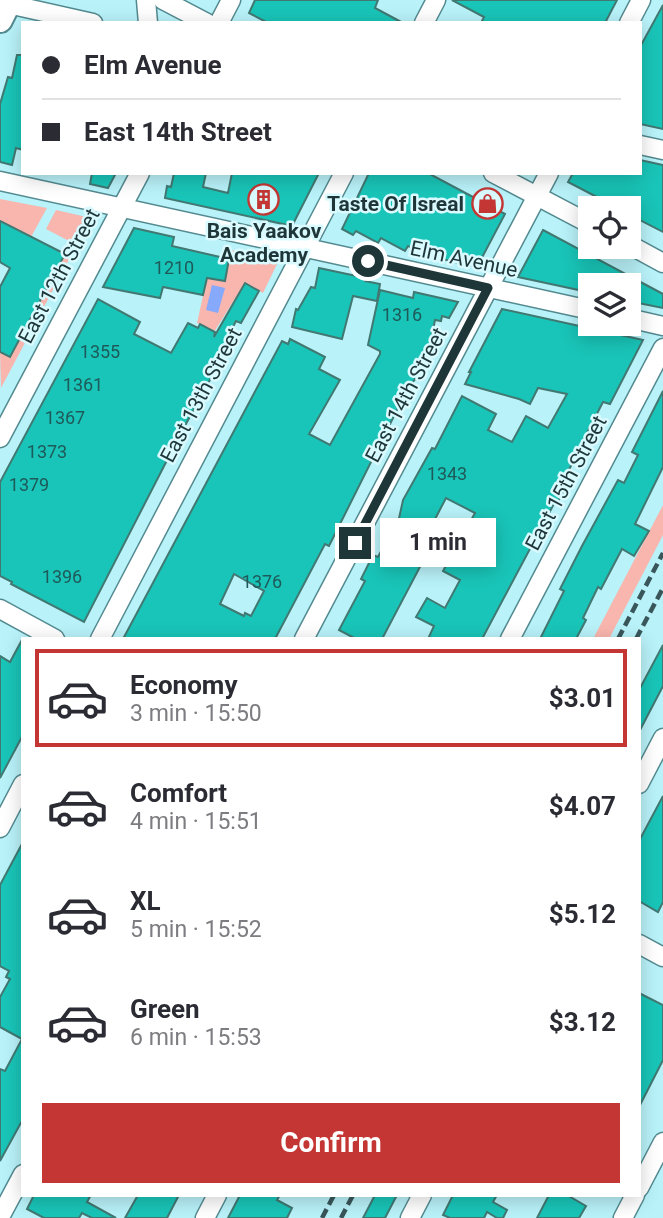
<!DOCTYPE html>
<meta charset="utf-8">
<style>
:root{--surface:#fff;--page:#f7f7f7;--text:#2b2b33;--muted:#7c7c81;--line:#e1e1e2;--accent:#c43633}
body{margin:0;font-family:Roboto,sans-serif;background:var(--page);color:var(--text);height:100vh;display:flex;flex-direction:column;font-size:26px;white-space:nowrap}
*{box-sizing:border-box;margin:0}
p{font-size:23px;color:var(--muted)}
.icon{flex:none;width:38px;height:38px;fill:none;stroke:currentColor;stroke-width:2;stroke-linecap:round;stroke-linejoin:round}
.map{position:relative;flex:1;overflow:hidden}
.side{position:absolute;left:21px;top:637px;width:620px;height:560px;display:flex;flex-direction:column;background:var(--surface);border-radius:0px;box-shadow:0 4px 18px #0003}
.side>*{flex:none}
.guide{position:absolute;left:21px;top:21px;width:621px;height:154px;border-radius:0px;box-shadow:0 4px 18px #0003;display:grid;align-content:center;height:154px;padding:0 21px;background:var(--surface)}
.tools{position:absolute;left:578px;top:196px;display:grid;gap:14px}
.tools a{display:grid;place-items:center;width:63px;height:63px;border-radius:0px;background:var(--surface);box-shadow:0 4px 18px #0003;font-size:35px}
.end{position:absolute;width:32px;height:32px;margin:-16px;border:9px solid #1f3639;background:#fff;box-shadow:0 0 0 4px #fff}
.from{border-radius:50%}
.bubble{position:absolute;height:49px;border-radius:0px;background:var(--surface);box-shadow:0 4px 18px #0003;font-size:23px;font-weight:700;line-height:49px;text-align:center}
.guide b{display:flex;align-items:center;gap:24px;height:66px;font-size:26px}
.guide b+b{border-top:2px solid var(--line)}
.guide i{width:18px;height:18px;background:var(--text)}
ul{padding:12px 0 0;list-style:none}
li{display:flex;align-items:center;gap:21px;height:98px;margin:0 14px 10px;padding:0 7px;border:4px solid transparent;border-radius:0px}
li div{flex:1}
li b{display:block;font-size:26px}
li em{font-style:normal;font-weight:700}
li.current{border-color:var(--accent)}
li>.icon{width:63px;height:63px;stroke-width:1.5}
.primary-button{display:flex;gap:14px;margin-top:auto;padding:14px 21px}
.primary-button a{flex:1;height:80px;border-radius:0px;background:var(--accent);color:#fff;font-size:28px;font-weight:700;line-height:80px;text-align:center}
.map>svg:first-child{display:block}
</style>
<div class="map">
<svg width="663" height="1218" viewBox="0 0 663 1218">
<rect width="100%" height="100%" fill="#b9f2f9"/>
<g fill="#f9b6ae">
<polygon points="0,199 47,208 31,237 0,221"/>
<polygon points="56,210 91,218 1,388 0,352 10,357 65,254 69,241 46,229"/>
<polygon points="231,250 279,260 263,293 245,283 214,332 197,323 207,278 225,281"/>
<polygon points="663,505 663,535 609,639 593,639"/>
</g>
<polygon fill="#86a9fc" points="212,285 225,288 218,313 206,310"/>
<g fill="#19c5b8" stroke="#427872" stroke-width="2" fill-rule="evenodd">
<polygon points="255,0 378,0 375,8 403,23 268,23 249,13"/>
<polygon points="452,0 617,0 605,23 481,23 484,17"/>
<polygon points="663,5 663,129 640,124 640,47"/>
<polygon points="17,55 23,55 23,150 16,148 12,165 0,162 0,104 8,77 12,78"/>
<polygon points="640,160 663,165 663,232 628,214 628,208 618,208 568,182 573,173 640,173"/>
<polygon points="92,173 116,173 108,188 90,184"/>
<polygon points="174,173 206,173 203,187 228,193 232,173 319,173 292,226 165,198 167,186 171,187"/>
<polygon points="369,173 428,173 505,214 477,267 442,259 419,248 417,251 408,246 405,251 381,238 378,243 356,231 353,235 342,229"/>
<polygon points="0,221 65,254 10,357 0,352 0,287 10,268 0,262"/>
<polygon points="134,228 174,237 172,246 229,259 225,281 207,278 203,295 163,287 160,298 103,287"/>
<polygon points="543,230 663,294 663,308 628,301 628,285 590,285 588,292 518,277"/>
<polygon points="319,268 366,278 365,281 380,284 377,301 353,296 342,339 292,327 296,309 298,310 311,287 315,288"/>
<polygon points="245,283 259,291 241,323 236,321 225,342 229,345 181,433 84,622 11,584 12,582 0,576 0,482 98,299 140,322 134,334 171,353 188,323 198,328 200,324 215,332 214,337"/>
<path d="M380 290 413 298 414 292 458 302 449 318 442 316 441 321 435 320 426 364 418 380 415 379 404 396 329 546 325 544 275 639H123L282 341 288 344 290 339 325 357 319 369 340 380 309 434 330 445 380 354V351L368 345ZM234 574 264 591 251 616 245 613 244 616 220 604Z"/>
<polygon points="502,309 643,340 610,404 603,402 588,431 564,480 568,483 558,502 556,500 482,639 428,639 434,626 416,617 427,598 445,608 460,580 443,571 475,513 446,498 433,523 441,527 382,639 356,639 339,630 365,581 361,579 373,555 378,557 394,527 398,523 403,500 432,448 435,449 462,396 496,414 488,430 512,442 526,416 548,428 567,394 538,388 530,404 519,399 465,384 471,372 469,372"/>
<polygon points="663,391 663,467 635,524 649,531 634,556 622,549 601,589 598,587 583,618 586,620 576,639 540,639 564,591 560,589 582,546 618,480 624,483 638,455 632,452"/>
<polygon points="23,638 23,735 0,778 0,656 10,662"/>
<polygon points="663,645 663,686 639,732 639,690"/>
<polygon points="663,796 663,902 658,912 639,901 639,841"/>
<polygon points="23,842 23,1119 0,1161 0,1069 5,1071 22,1039 0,1027 0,997 10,979 6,977 9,971 0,966 0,885"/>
<polygon points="639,993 663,1005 663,1060 639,1107"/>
<polygon points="34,1195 91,1195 87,1202 116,1218 92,1218 82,1213 79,1218 44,1218 27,1209"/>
<polygon points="138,1195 179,1195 167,1218 125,1218"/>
<polygon points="240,1195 280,1195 277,1200 292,1208 287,1218 228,1218"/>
<polygon points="375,1195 397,1195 385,1218 363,1218"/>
<polygon points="453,1195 497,1195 493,1202 507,1210 503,1218 497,1218 487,1212 484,1218 450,1218 443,1215"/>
<polygon points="549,1195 567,1195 586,1206 579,1218 537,1218"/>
</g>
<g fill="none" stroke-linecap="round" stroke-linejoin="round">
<defs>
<g id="street">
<polyline points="146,0 148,23"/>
<polyline points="163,0 207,23"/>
<polyline points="8,4 93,23"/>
<polyline points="219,23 231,0"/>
<polyline points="424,23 436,0"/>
<polyline points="629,23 641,0"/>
<polyline points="640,145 663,150"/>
<polyline points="493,173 590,224"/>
<polyline points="0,181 590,310"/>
<polyline points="628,244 663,263"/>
<polyline points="628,318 663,326"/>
<polyline points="0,438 140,173"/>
<polyline points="0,609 55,639"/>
<polyline points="100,639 344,173"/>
<polyline points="304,639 549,173"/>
<polyline points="510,639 663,348"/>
<polyline points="639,784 663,738"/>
<polyline points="0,828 23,784"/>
<polyline points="639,944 663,957"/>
<polyline points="639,1188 663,1142"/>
<polyline points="0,1217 23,1174"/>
<polyline points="205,1218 217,1195"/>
<polyline points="410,1218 422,1195"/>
<polyline points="623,1218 635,1195"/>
</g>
<polyline id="secondary" points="0,20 10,0"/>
</defs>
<use href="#street" stroke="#538a90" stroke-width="21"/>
<use href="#secondary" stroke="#538a90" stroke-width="28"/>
<use href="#street" stroke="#fff" stroke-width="18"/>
<use href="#secondary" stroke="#fff" stroke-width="24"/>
<g stroke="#39565a" stroke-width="4.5" stroke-dasharray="10 5" stroke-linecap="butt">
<polyline points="618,639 663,553"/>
<polyline points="636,639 663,588"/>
<polyline points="322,1218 334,1195"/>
<polyline points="341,1218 353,1195"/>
</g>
</g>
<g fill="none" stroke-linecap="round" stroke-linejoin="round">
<polyline stroke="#1f3639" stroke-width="9" points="355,543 488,288 368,261"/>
</g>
<defs>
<symbol id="building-ring" viewBox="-11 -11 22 22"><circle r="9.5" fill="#d9faff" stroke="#c43633" stroke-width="1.5"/><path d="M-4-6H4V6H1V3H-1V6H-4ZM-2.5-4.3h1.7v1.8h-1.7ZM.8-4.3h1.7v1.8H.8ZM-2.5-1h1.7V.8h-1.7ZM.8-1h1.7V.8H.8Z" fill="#c43633"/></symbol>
<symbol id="shop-ring" viewBox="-11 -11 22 22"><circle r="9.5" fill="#d9faff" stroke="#c43633" stroke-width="1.5"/><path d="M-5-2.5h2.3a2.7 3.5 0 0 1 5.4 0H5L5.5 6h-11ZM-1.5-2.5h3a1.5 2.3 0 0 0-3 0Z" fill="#c43633"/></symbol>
</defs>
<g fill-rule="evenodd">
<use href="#building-ring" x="246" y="182" width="35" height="35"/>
<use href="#shop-ring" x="470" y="186" width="35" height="35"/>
</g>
<g text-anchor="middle" stroke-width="5" stroke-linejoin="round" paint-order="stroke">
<g font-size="18" fill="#1e5a59">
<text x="174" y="274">1210</text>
<text x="402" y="321">1316</text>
<text x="100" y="358">1355</text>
<text x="83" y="391">1361</text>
<text x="65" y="424">1367</text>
<text x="47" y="458">1373</text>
<text x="447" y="480">1343</text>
<text x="29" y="491">1379</text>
<text x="62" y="583">1396</text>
<text x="262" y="588">1376</text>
</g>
<g font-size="21" font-weight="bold" fill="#1f3639" stroke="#d9faff" text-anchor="end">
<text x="464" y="211">Taste Of Isreal</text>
<text x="264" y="238" text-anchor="middle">Bais Yaakov<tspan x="264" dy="24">Academy</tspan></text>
</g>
<g font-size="21" fill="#1f3639" stroke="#d9faff">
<text transform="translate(464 259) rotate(12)" y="7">Elm Avenue</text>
<text transform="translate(59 276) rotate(-62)" y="7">East 12th Street</text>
<text transform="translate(201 395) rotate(-62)" y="7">East 13th Street</text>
<text transform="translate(406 395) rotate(-62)" y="7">East 14th Street</text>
<text transform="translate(566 483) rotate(-62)" y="7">East 15th Street</text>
</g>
</g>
</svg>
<div class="tools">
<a><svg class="icon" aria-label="locate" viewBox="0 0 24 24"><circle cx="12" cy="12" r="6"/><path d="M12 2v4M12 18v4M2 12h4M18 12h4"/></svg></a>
<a><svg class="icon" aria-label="layers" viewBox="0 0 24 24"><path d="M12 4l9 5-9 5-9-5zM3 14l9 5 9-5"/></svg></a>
</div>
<i class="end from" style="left:368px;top:261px"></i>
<i class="end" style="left:355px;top:543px"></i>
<div class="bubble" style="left:380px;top:518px;width:116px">1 min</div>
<div class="guide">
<b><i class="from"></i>Elm Avenue</b>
<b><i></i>East 14th Street</b>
</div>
<section class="side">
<ul>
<li class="current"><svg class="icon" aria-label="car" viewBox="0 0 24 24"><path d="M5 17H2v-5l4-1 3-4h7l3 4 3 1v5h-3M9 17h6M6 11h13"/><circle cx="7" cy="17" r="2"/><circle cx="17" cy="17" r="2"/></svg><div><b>Economy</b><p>3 min · 15:50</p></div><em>$3.01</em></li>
<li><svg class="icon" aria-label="car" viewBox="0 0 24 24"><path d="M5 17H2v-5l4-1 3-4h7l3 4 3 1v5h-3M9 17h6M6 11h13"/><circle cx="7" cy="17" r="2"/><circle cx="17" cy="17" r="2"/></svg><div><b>Comfort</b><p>4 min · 15:51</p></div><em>$4.07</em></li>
<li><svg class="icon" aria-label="car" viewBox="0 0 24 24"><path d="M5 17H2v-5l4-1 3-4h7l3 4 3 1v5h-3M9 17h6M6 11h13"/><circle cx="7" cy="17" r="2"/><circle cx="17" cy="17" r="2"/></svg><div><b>XL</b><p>5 min · 15:52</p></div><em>$5.12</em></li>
<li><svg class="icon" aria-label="car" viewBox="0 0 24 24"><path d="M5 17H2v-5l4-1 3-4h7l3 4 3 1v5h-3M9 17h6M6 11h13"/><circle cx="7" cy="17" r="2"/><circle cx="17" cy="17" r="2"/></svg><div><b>Green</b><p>6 min · 15:53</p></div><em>$3.12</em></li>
</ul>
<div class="primary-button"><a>Confirm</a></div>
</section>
</div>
